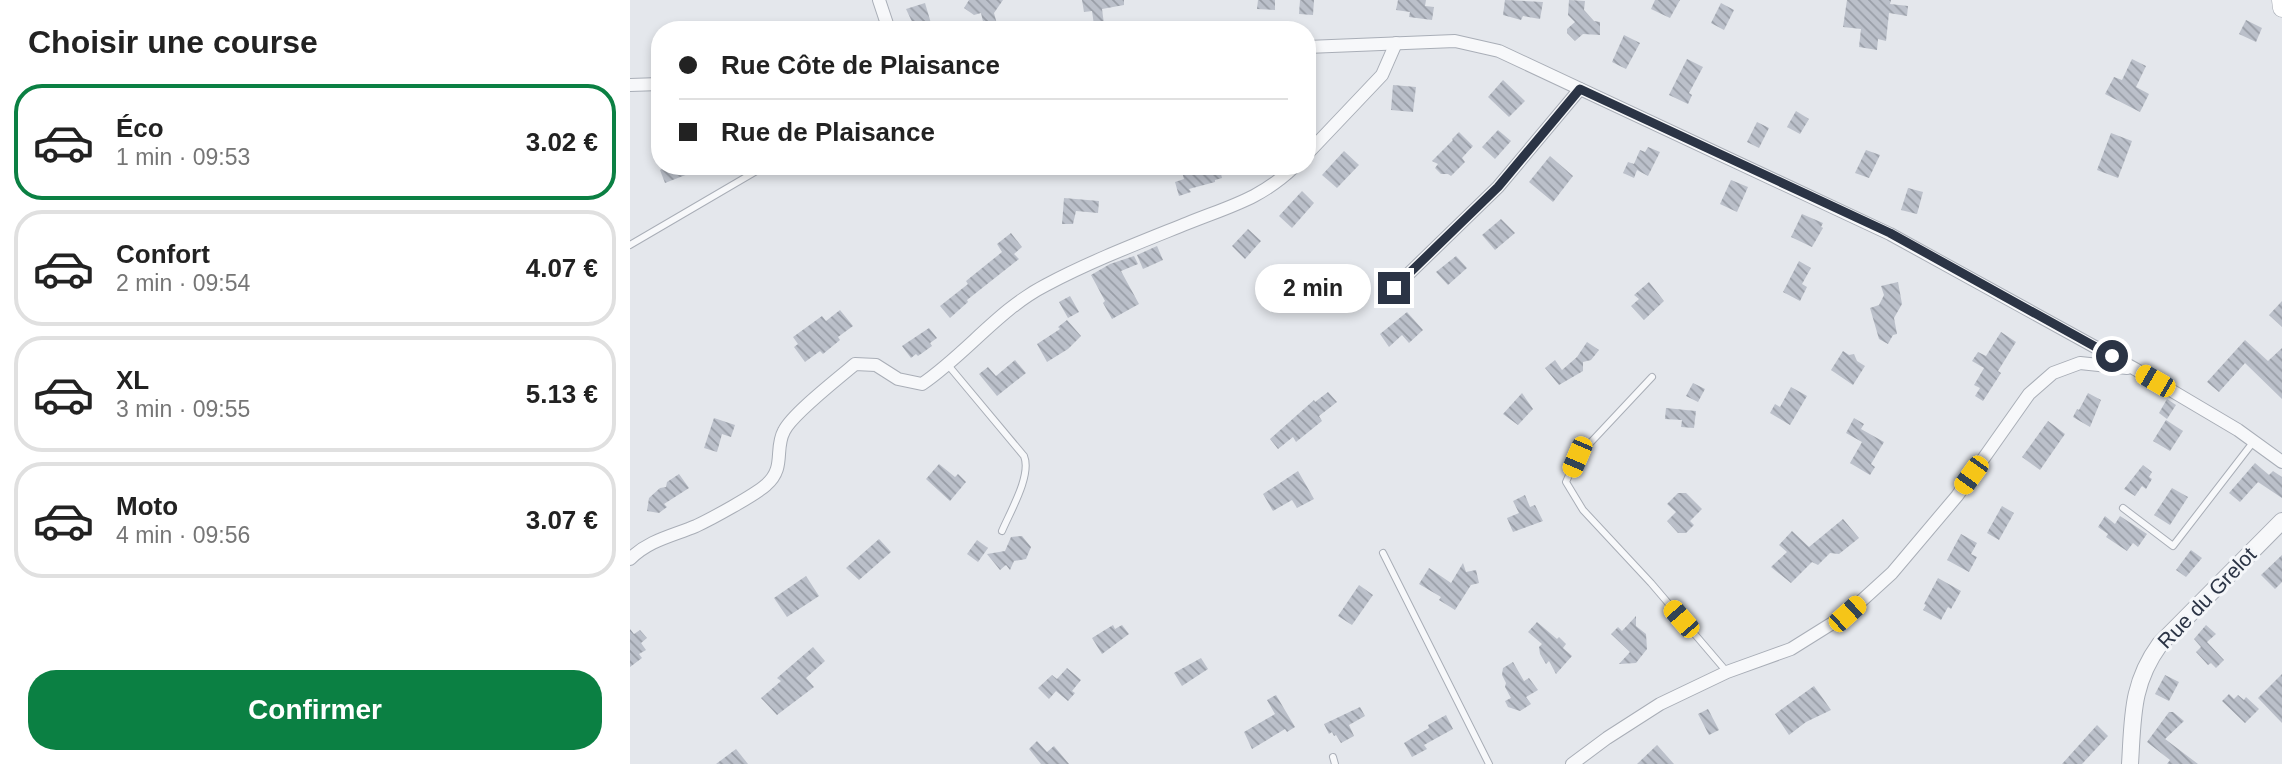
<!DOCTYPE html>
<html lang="fr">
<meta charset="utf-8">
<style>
:root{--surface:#fff;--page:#f2f2f2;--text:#222;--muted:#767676;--line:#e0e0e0;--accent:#0b8043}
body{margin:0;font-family:Helvetica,sans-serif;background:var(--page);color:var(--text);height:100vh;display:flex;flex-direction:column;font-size:26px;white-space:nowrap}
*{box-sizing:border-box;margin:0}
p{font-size:23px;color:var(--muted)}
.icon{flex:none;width:38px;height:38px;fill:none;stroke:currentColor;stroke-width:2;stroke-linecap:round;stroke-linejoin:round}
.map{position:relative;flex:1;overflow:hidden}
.drawer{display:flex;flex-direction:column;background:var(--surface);width:630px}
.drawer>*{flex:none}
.banner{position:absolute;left:21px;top:21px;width:665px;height:154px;border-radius:28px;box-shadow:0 4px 10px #0003;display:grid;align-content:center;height:154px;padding:0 28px;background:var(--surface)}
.end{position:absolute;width:32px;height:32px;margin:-16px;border:9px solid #2b3445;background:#fff;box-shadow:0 0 0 4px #fff}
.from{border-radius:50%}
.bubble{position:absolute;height:49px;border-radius:24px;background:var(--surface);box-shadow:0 4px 10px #0003;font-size:23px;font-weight:800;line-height:49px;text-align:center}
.car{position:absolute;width:21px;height:42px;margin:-21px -10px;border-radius:9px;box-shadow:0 0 5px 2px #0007;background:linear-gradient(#f5c518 24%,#345 0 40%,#f5c518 0 76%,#345 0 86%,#f5c518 0)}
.banner b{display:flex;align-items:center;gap:24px;height:66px;font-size:26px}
.banner b+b{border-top:2px solid var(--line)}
.banner i{width:18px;height:18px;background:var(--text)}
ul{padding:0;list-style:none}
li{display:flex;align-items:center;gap:21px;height:116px;margin:0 14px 10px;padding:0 14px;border:4px solid var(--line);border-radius:28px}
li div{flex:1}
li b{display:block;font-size:26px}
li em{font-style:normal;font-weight:800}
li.on{border-color:var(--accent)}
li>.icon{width:63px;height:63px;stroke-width:1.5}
h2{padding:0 28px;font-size:32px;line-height:84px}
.cta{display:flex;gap:14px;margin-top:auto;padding:14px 28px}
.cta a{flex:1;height:80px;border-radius:28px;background:var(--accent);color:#fff;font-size:28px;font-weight:800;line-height:80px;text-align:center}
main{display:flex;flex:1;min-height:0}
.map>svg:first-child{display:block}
</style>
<main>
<section class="drawer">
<h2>Choisir une course</h2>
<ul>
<li class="on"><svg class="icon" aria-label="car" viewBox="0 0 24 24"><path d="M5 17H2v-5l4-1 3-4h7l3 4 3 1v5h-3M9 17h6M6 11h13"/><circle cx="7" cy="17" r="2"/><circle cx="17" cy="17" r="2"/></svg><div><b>Éco</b><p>1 min · 09:53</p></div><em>3.02 €</em></li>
<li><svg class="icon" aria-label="car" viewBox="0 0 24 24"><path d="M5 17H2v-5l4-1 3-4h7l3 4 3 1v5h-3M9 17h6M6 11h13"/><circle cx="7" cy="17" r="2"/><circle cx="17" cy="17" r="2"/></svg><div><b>Confort</b><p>2 min · 09:54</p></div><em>4.07 €</em></li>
<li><svg class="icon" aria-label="car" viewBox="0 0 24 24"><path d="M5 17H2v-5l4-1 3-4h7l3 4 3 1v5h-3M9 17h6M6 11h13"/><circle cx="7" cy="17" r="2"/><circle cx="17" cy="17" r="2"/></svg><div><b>XL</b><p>3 min · 09:55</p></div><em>5.13 €</em></li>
<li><svg class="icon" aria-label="car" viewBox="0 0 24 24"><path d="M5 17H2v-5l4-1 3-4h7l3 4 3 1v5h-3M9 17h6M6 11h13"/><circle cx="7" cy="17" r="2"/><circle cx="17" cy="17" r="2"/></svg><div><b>Moto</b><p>4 min · 09:56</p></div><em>3.07 €</em></li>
</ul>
<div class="cta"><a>Confirmer</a></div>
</section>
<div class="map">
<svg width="1652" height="764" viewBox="0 0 1652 764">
<defs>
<pattern id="building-back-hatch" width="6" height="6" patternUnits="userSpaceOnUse" patternTransform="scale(1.75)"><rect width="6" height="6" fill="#bbc0ca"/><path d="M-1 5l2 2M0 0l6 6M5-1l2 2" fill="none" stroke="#989da6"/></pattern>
</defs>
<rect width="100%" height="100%" fill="#e4e7ec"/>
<g fill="url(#building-back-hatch)">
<polygon points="339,0 373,0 364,13 367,24 354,26 351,13 344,15 334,8"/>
<polygon points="452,0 494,0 494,5 472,9 474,24 464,25 462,11 454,12"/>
<polygon points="628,0 645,0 645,10 627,9"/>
<polygon points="670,0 684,0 683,15 669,14"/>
<polygon points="768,0 796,0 795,6 804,7 802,20 779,17 780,12 766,10"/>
<polygon points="875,0 913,2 910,19 893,16 891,20 873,15"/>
<polygon points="939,0 955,1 954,10 964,21 970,22 970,35 953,34 945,41 937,33 937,29 945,22 938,15"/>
<polygon points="1025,0 1050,0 1040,18 1021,9"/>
<polygon points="1217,0 1261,0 1260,4 1278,6 1277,16 1259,13 1256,41 1248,39 1247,50 1229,47 1231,29 1213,27"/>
<polygon points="295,3 303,30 286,30 276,9"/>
<polygon points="1091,3 1104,10 1094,30 1081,23"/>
<polygon points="1616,20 1632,28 1626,42 1609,34"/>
<polygon points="994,35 1010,43 996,69 982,62"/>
<polygon points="1057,59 1073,67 1059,93 1062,95 1058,104 1039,95"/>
<polygon points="1502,59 1516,66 1506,87 1519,94 1510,112 1475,94 1484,77 1492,80"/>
<polygon points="873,80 895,101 879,117 858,97"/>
<polygon points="763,85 786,87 783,112 761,110"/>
<polygon points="1166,111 1179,119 1170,134 1157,127"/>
<polygon points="1127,122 1139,128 1129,148 1117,142"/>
<polygon points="868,130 881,141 865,159 852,147"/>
<polygon points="829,132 843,146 832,158 835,162 821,176 818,174 811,174 805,168 808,164 802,161 823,140 822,139"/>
<polygon points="1481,133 1502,141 1488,178 1467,170"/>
<polygon points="1018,147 1030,152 1018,176 1007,170 1004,178 993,173 998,162 1004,164 1010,150 1015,152"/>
<polygon points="1236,150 1250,155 1239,178 1225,173"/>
<polygon points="714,151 729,165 707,188 692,175"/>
<polygon points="920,156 943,176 923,202 899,182"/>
<polygon points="38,166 76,166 76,167 35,183 30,170"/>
<polygon points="550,166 562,166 563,172 589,166 592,178 585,180 585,182 559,189 561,192 549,196 545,182 554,179"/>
<polygon points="1101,180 1118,187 1107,212 1090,204"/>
<polygon points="1278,188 1293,192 1287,214 1271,210"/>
<polygon points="672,191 684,203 662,228 649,216"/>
<polygon points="434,198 469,201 468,213 446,211 443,224 432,224"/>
<polygon points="1172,214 1193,223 1191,227 1193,228 1182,247 1161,237"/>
<polygon points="871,219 885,233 865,250 852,235"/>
<polygon points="618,229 631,241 615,259 602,246"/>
<polygon points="381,233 392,247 384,254 389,259 337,300 338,302 320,318 310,306 338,284 336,281 372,252 367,244"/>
<polygon points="527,246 533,260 513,269 507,255"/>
<polygon points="504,256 508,264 491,271 509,304 482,319 473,303 475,301 461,275 480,264"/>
<polygon points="826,256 837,268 818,285 806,272"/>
<polygon points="1169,261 1181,268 1172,284 1177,287 1170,301 1153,292"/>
<polygon points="1019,282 1034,301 1014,320 1001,306 1009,299 1004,295"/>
<polygon points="1268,282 1272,304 1264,318 1267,334 1263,335 1258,344 1249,339 1240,308 1249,305 1254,295 1251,286"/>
<polygon points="440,296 449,312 438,318 429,302"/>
<polygon points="1652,301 1652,327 1639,315"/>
<polygon points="210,310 223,326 208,337 210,340 193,354 190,351 175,362 164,347 168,344 163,337 192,316 196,321"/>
<polygon points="777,312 793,330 779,343 772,335 759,347 750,334"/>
<polygon points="437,320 451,336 438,349 417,362 407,344 430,329 428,327"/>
<polygon points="299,328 307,338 300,343 302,346 288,356 286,354 281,358 272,346"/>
<polygon points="1371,332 1386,342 1368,371 1371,373 1353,401 1345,396 1350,388 1344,385 1354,368 1342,361 1348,352 1356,356"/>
<polygon points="1615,340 1638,361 1652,348 1652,399 1615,363 1589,392 1577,382"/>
<polygon points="957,342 969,350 961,360 953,362 953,371 929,385 915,368 925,360 932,370 947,357"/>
<polygon points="1213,351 1219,355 1224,354 1227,361 1235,366 1223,385 1201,370"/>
<polygon points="385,360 396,373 367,396 349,374 358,367 366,376"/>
<polygon points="1063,383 1075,389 1068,402 1056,396"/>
<polygon points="1161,387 1177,396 1160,425 1140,413 1145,404 1150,407"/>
<polygon points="698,392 707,402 689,416 692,421 666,442 663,437 648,449 640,439 684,400 685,402"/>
<polygon points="892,393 903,409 888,425 873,414"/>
<polygon points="1458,393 1471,400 1460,427 1443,417 1447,409 1449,410"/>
<polygon points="1537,399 1546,405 1537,419 1529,413"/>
<polygon points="1036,408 1066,411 1064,428 1051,427 1052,420 1035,419"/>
<polygon points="84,418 105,425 101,437 92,434 87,452 74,448"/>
<polygon points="1224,418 1234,424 1231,429 1254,442 1241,464 1245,467 1240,475 1220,463 1232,442 1216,433"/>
<polygon points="1536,420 1553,431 1540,451 1523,441"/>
<polygon points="1418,421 1435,434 1410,470 1392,457"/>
<polygon points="1625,463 1639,475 1643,471 1652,477 1652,498 1628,482 1610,502 1599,493"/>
<polygon points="309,464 325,477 328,474 336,482 320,501 296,479"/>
<polygon points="1513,465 1522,472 1519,477 1522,479 1516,489 1512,486 1505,496 1494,489"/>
<polygon points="668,471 684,499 667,508 662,500 643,511 633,494"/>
<polygon points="49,474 59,488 34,504 37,507 29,513 17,511 19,498 30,488 36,487 37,482"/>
<polygon points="1542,488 1558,497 1540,525 1524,515"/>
<polygon points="1048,493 1056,493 1072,509 1060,521 1064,525 1056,533 1048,533 1037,521 1046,512 1037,504"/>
<polygon points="895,495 900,507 905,505 913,521 883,532 877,518 889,513 883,501"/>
<polygon points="1372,506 1384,513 1369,540 1357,533"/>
<polygon points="1475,516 1485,524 1490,516 1517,534 1508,547 1503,543 1497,551 1476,537 1478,534 1468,527"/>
<polygon points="1213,519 1229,538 1209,554 1200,553 1188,565 1182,562 1161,583 1141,567 1157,552 1149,545 1162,531 1179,547"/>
<polygon points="1331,534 1347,543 1341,554 1347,557 1339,572 1317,560"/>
<polygon points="392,536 401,547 396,559 384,561 380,570 376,565 370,570 357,554 375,551 381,537"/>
<polygon points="249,539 261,552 229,580 216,568"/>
<polygon points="347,540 358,548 348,562 337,554"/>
<polygon points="1561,550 1572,558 1556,577 1546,570"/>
<polygon points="1652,555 1652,582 1645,589 1631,575"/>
<polygon points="833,563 836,572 846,570 849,583 841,585 825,610 809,600 811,597 789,584 799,568 821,583"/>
<polygon points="176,576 189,596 157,617 144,598"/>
<polygon points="1308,578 1331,591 1321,609 1318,607 1311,620 1293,610 1296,605 1294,604"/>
<polygon points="729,585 743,595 722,625 708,616"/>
<polygon points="1006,616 1006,626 1016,634 1017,649 1006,663 989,664 1000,652 981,634 988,627 992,631"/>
<polygon points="907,622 927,639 929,637 936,644 933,648 942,656 926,674 919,661 916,664 910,654 909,647 912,644 898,632"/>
<polygon points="483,625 485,629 492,625 499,634 472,654 462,638"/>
<polygon points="1576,625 1586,634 1577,642 1594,660 1586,668 1581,663 1578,665 1566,652 1571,647 1564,639"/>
<polygon points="0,629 4,634 10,630 17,638 11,643 16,650 9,654 12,658 0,667"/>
<polygon points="183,647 195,661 176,678 184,687 147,715 131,698 151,681 147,678"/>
<polygon points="571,658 578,669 552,686 544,673"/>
<polygon points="883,662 894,681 899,678 908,690 896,697 901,704 890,711 878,707 875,701 881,698 875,687 876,683 872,675 873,668"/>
<polygon points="437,668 451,680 442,691 445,693 438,701 426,691 419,699 408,688 422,675 427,679"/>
<polygon points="1652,674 1652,723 1628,698"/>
<polygon points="1535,675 1549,682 1539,701 1525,694"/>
<polygon points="1184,686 1201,710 1176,722 1159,735 1145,714"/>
<polygon points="1599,694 1604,699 1608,695 1614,700 1616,697 1629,709 1615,723 1592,701"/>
<polygon points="646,695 665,727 657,732 655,729 622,749 614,732 645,714 637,700"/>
<polygon points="730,707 735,716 719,725 724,736 711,743 706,735 704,736 702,732 699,734 694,724"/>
<polygon points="1078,709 1089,730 1079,735 1068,714"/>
<polygon points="1539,712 1543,712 1554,721 1535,739 1568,764 1537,764 1540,760 1517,742"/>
<polygon points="816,715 823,729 794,745 797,749 782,757 774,743 799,728 798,725"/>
<polygon points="1467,725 1478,736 1452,764 1432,764"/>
<polygon points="407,741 417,752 424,746 439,764 411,764 399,749"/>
<polygon points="1027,745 1044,764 1007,764"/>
<polygon points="106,749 118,764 86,764"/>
</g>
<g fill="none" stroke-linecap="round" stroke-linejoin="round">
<defs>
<g id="service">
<polyline points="0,245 135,166"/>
<path d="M318 365 394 456C402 475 380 512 372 531"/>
<polyline points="1022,377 947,457 936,482 953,510 1021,583 1097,672"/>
<polyline points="1493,508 1543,546 1624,441"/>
<polyline points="753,553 859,764"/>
<polyline points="703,757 705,764"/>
</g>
<g id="minor">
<polyline points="249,0 259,30"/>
<polyline points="677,47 825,41 869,51 1260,234 1505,369 1608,430 1652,462"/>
<polyline points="0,85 30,84"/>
<polyline points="677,154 752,75 766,43"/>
<polyline points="764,288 868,187 950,89"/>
<path d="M0 559C19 540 42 536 66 526 81 519 125 495 136 485 156 468 144 449 154 431 162 414 209 378 225 364L246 365 268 379 292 384C336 354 369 309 416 285 461 261 511 242 558 223 600 206 631 199 665 166"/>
<polyline points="942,764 977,738 1030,704 1097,672 1161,649 1217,614 1262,573 1327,496 1399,394 1423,373 1450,363 1497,368"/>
</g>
<path id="tertiary" d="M1500 764C1503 717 1501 684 1530 644L1652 521"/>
<polyline id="secondary" points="1651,0 1652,8"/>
</defs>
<use href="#service" stroke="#a9aeb7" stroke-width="8"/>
<use href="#minor" stroke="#a9aeb7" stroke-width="14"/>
<use href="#tertiary" stroke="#a9aeb7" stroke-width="18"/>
<use href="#secondary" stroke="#a9aeb7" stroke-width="19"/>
<use href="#service" stroke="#f7f8fa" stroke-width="6"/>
<use href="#minor" stroke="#f7f8fa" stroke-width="12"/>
<use href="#tertiary" stroke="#f7f8fa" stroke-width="16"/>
<use href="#secondary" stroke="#fff" stroke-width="18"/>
</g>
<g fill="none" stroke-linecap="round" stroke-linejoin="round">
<polyline stroke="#2b3445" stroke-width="9" points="764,288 868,187 950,89 1260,233 1482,356"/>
</g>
<g text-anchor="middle" stroke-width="6" stroke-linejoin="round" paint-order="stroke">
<g font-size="21" fill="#2b3445" stroke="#f4f6f9">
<text transform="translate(1577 598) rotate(-46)" y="7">Rue du Grelot</text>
</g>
</g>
</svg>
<i class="end from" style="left:1482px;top:356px"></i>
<i class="end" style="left:764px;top:288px"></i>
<div class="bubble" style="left:625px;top:264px;width:116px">2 min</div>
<i class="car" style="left:1525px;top:381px;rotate:300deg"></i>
<i class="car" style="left:947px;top:457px;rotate:203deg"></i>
<i class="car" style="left:1341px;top:475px;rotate:216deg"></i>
<i class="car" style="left:1217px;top:614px;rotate:48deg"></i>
<i class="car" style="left:1051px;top:619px;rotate:319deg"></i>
<div class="banner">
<b><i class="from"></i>Rue Côte de Plaisance</b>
<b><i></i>Rue de Plaisance</b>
</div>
</div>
</main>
